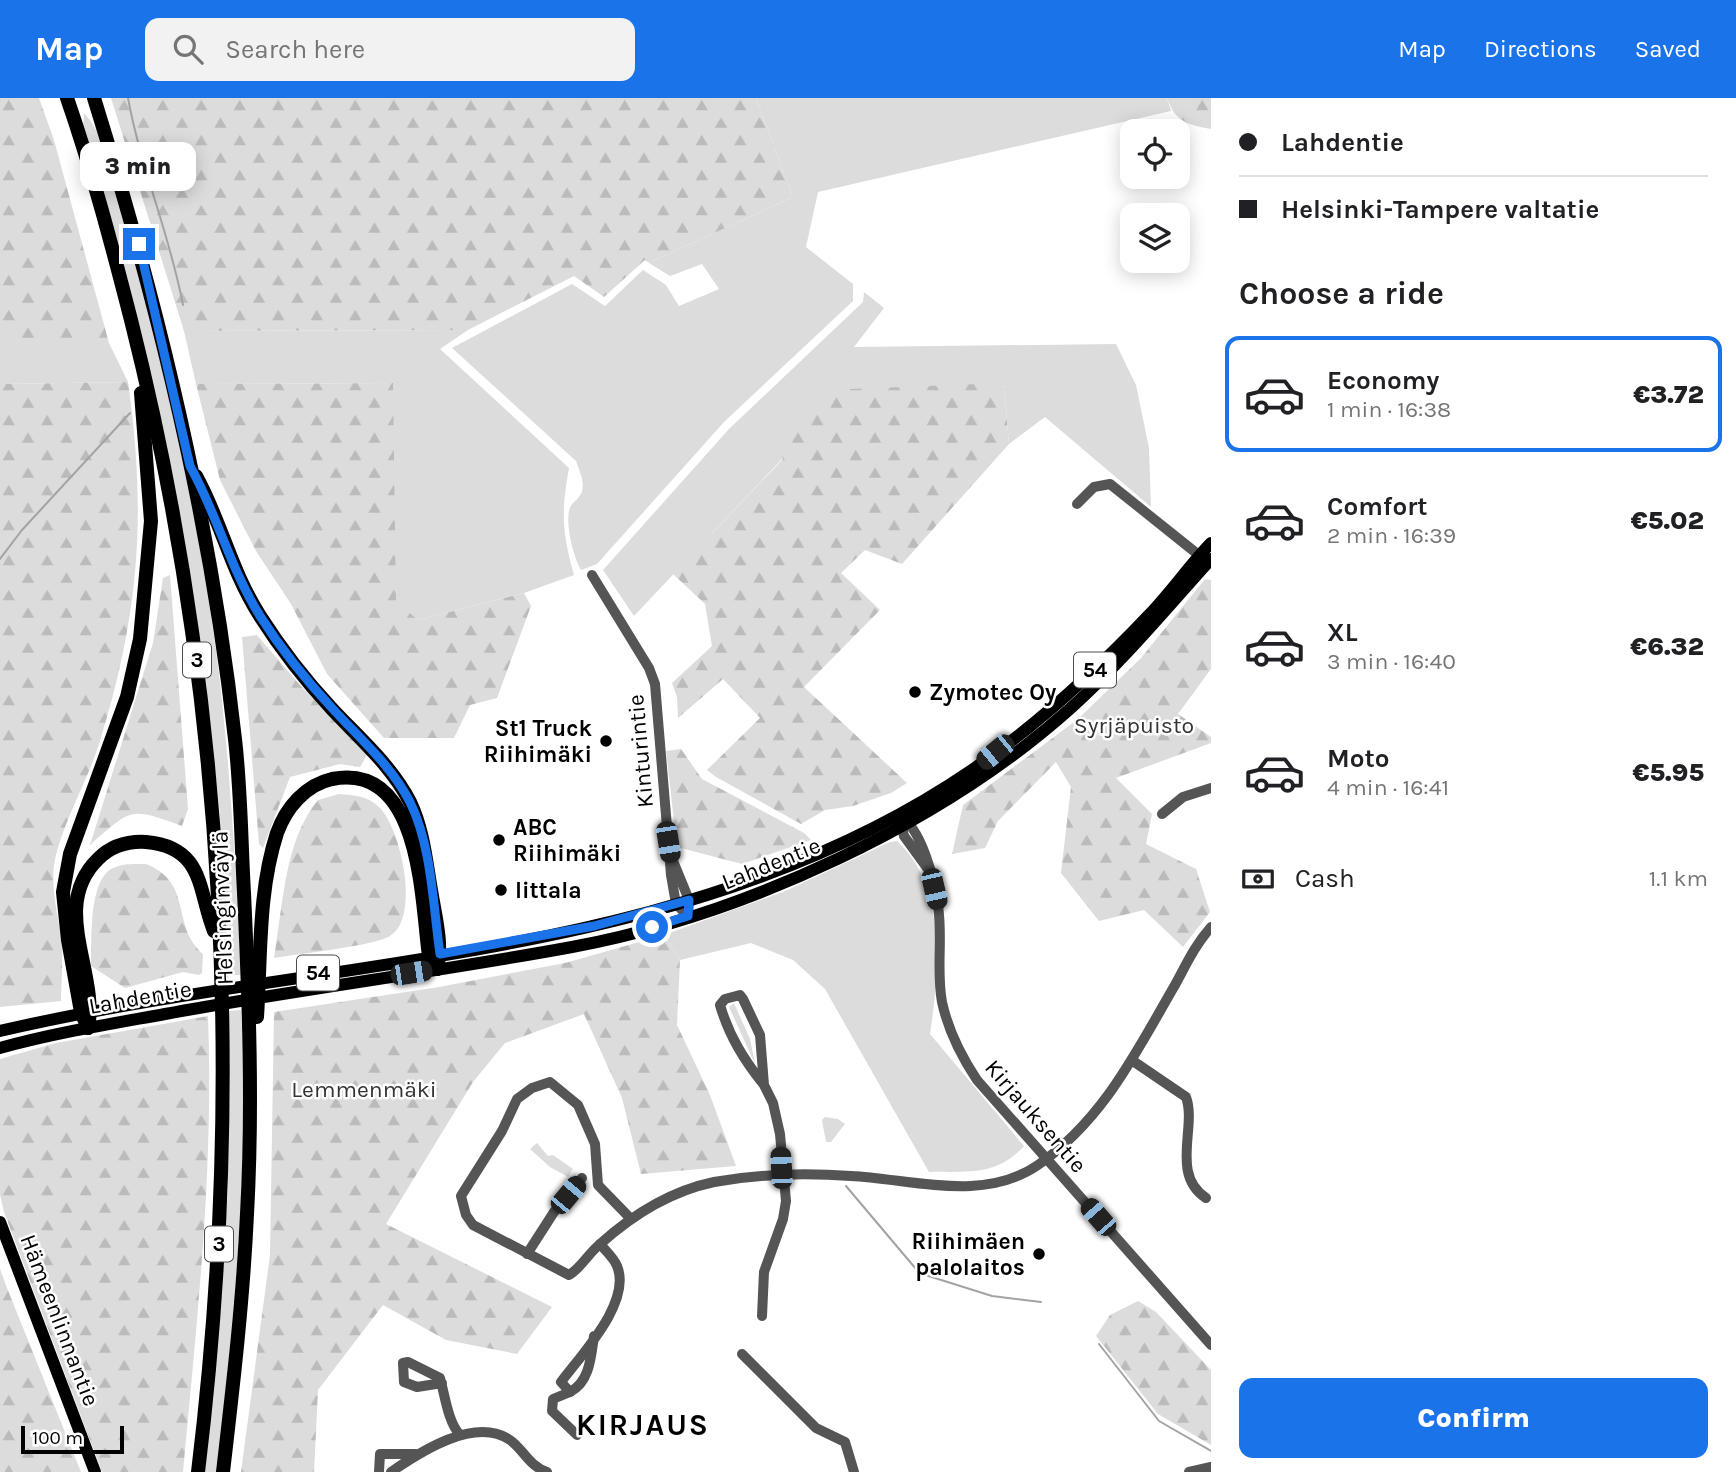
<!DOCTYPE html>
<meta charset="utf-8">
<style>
:root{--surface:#fff;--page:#f2f2f2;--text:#202124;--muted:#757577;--line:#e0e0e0;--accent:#1a73e8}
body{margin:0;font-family:Karla,sans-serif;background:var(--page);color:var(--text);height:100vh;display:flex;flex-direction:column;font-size:26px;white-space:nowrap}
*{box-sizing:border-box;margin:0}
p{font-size:23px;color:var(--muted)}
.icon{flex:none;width:38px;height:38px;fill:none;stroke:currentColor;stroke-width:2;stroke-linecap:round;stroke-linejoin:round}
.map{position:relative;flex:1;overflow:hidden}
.side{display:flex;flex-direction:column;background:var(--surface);width:525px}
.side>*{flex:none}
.top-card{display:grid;align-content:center;height:154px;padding:0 28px;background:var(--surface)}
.fabs{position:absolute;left:1120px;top:21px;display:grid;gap:14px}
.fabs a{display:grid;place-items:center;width:70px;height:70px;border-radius:14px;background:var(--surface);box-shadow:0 4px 18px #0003;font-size:35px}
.scale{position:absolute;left:21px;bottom:18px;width:103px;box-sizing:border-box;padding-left:7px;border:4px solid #000;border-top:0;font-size:19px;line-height:24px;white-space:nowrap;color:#000;-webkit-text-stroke:5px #fff;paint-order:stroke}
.end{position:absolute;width:32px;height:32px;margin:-16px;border:9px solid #1a73e8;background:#fff;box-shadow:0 0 0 4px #fff}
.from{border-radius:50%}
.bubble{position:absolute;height:49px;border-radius:14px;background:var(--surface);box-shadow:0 4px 18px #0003;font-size:23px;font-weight:800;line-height:49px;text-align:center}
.car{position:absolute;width:21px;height:42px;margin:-21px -10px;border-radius:9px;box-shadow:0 0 5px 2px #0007;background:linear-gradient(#222 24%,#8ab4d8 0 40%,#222 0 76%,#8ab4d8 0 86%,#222 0)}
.top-card b{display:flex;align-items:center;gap:24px;height:66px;font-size:26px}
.top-card b+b{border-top:2px solid var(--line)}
.top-card i{width:18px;height:18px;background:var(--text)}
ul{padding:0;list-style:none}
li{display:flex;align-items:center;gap:21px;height:116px;margin:0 14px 10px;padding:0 14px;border:4px solid transparent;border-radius:14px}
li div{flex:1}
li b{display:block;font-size:26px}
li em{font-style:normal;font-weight:800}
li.selected{border-color:var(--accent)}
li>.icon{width:63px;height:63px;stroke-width:1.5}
h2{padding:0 28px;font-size:32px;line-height:84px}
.pay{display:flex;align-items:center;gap:18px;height:77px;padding:0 28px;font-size:26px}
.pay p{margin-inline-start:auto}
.cta{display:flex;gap:14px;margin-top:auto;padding:14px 28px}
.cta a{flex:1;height:80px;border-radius:14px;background:var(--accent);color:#fff;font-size:28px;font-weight:800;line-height:80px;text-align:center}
header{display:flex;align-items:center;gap:42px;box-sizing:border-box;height:98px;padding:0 35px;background:var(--accent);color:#fff}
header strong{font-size:33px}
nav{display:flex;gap:38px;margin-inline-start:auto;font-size:24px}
.search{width:490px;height:63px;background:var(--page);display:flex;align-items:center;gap:18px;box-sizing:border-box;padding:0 24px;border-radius:14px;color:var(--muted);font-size:26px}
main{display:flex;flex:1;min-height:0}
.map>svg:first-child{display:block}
</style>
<header>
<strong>Map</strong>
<div class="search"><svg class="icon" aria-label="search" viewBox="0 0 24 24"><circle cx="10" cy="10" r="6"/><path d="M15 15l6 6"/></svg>Search here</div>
<nav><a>Map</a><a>Directions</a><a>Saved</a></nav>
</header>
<main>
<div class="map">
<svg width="1211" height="1374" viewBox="0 0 1211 1374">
<defs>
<pattern id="forest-firs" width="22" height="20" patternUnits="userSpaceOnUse" patternTransform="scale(1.75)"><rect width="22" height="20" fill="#dcdcdc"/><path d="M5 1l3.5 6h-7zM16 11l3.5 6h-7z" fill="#bbb"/></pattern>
</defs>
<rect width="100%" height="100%" fill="#fff"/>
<g fill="#dcdcdc">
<path d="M756 0H1167L1171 13 818 94 806 149 853 186V203L724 324 597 466 581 472C573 458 566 428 569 413 571 405 574 405 578 400 588 389 580 375 576 363L452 250 572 186 605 208 643 172 666 187 679 208 719 191 702 166 670 178 649 165 793 99Z"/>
<path d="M84 15C113 46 123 117 134 159 168 290 199 424 217 559 230 665 236 771 241 877H227L220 718 203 559 172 375 83 32Z"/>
<polygon points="864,194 884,210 854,249 1116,246 1136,287 1149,350 1151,409 1045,319 1009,346 1004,285 783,360 634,518 603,472 729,331 863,204"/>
<path d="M468 232 440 251 569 370C561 414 562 434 574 477L524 495 418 522 395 503 392 285 196 286 184 233Z"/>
<polygon points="0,245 109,245 128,284 0,286"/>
<path d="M897 743C947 788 939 875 930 936L1024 1048C996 1079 967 1073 929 1074L825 891 793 862 751 845 680 862 664 837 783 794 890 744Z"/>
<polygon points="734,905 750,941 755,966 729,909"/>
<path d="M241 912C251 1065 233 1222 217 1374H204L228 1094 229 913Z"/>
<polygon points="825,1019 838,1021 845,1026 831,1044 826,1044 822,1022"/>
<polygon points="537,1045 548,1058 553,1057 573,1071 568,1079 550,1069 530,1051"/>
</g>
<g fill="url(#forest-firs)">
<polygon points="0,0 39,0 54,42 109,245 0,245"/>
<polygon points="111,0 756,0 793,99 649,165 645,162 604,199 574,178 468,232 184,233"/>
<path d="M1167 0H1211V31C1188 27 1175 24 1167 0Z"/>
<path d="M128 284C147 418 139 518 99 646 87 684 64 722 55 761 49 791 60 820 62 850 63 868 61 886 61 903L0 909V286Z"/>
<polygon points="393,285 396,503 418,522 524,495 531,508 497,600 470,607 454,640 384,640 327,576 291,506 256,453 220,382 196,286"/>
<polygon points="1004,285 1009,346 902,466 865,452 841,475 880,512 804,589 907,685 891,695 853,708 825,712 801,726 716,679 707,672 760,620 723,581 678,620 677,599 672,585 712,548 705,506 673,476 783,361 777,339 824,292"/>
<path d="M170 477 188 711 182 728C130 709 132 710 90 747L153 545 163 480Z"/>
<polygon points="1205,481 1211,482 1211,571 1178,616 1211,639 1211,645 1116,680 1152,716 1146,746 1196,771 1210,814 1183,849 1144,812 1099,823 1061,775 1071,689 1056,664 998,723 985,750 952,756 963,707 1078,621 1141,560"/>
<polygon points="257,537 299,586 367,657 360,669 340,666 290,679 263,750 259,746 242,539"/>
<polygon points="681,651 702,681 804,735 811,742 742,766 677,749 666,653"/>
<path d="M339 696C354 697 368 698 379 709 401 730 421 820 390 838 374 848 297 856 274 860 283 809 284 743 318 702Z"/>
<path d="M146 766C194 785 170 827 203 856L202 875 199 877 183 874 125 890 91 868C92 843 88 782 113 770 123 765 135 766 146 766Z"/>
<polygon points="664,837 680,862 677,927 710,997 736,1068 641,1076 622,1000 584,916 505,945 473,984 386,1126 552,1209 517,1256 446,1242 383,1207 318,1292 314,1374 241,1374 270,1157 274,914 439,889 565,865"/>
<path d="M208 918C214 1070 197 1222 183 1374H102L4 1114 0 1097V961L56 945Z"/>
<polygon points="0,1171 7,1190 81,1374 0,1374"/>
<polygon points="1138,1203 1156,1214 1211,1272 1211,1347 1158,1316 1096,1238 1110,1217"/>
</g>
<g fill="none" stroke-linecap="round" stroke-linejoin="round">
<g stroke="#a3a3a3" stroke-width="2">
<path d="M128 0C141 71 170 137 183 207"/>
<polyline points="0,461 22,432 130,315"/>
<polyline points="846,1088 916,1171"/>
<polyline points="919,1175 992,1198 1041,1204"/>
<polyline points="1099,1246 1159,1323 1211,1353"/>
</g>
<g stroke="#555" stroke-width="10">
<polyline points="1077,406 1094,389 1110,386 1205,462"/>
<polyline points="592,477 649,570 655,586 671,777 676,806 688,818"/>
<polyline points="1162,716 1183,699 1211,690"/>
<polyline points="673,763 689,802 688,818"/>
<path d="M928 771 904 738 899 718C921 728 935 783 938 808 943 840 936 872 942 904 948 932 961 958 977 982L1211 1247"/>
<path d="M1133 963 1186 999C1197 1029 1170 1076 1206 1100"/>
<path d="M631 1121 598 1087 595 1046 578 1007 550 984 532 990 517 1001 502 1033 461 1098 466 1117 473 1127 569 1177C581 1170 588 1156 599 1147 631 1118 671 1093 714 1084 758 1076 807 1075 851 1078 912 1081 983 1105 1038 1067 1104 1021 1136 954 1175 887 1186 867 1195 847 1211 829"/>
<polyline points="527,1156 554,1114 582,1080"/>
<path d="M762 1218 764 1174 783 1121 786 1103 780 1036 773 1005 764 987 760 937 743 901 740 897 725 901 720 907C729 938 744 962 764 987"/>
<path d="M594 1238C591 1258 590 1284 570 1294L561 1284C582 1256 632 1204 617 1168 614 1160 606 1153 600 1146"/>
<polyline points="742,1256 816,1330 845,1344 854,1374"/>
<path d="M442 1285 417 1289 404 1284 403 1265 408 1264 440 1280C445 1298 448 1324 460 1337"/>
<polyline points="570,1294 553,1301 552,1313 577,1337"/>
<polyline points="379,1374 380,1356 415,1356"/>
<path d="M391 1374C420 1354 475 1318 510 1342 524 1352 529 1368 547 1374"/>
<polyline points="1189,1374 1211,1369"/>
</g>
<g stroke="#000" stroke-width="12">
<path d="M0 933C324 857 687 867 972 672 1037 627 1095 574 1149 517 1171 494 1189 468 1211 445"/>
<path d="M0 950C54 935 110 926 165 916 300 891 437 874 572 849 744 817 942 726 1072 609 1122 564 1166 511 1211 461"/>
<polyline points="0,1124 95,1374"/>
</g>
<g stroke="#000" stroke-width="14">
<path d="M67 0C92 72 112 148 131 222 226 599 245 989 198 1374"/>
<path d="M94 0C159 209 211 424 235 641 241 693 241 743 244 795 249 902 253 1009 247 1116 243 1203 233 1288 223 1374"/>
<path d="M196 378C221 423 231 473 260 518 281 551 305 582 332 611 360 641 391 667 410 704 423 731 426 763 431 792 435 818 443 845 437 871"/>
<path d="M257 919C261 858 258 793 277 735 286 710 305 687 332 681 422 664 421 802 429 858L437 871"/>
<polyline points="88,930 81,914 68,842 63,794 70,756 127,599 140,541 151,423 141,295"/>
<path d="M88 930C99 874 49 809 98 761 111 748 128 743 146 744 205 749 198 794 214 833"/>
</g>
</g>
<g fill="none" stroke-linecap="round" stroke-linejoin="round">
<path stroke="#1a73e8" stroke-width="9" d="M139 146 190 368C217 416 230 470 260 518 281 551 305 581 332 610 360 641 391 667 410 704 432 749 433 808 440 856L594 828 689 802 688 818 652 829"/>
</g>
<g fill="#000" stroke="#fff" stroke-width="2.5">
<circle cx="915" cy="594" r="7"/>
<circle cx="606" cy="643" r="7"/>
<circle cx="499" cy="742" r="7"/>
<circle cx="501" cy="792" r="7"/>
<circle cx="1039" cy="1156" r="7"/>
</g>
<g text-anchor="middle" stroke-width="5" stroke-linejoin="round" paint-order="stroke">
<g fill="#fff" stroke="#4c4c4c" stroke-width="2">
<rect x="183" y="544.5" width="28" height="35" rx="5"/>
<rect x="1074" y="554.5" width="42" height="35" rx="5"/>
<rect x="297" y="857.5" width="42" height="35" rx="5"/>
<rect x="205" y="1128.5" width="28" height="35" rx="5"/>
</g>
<g font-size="21" font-weight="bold" fill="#000">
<text x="197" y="569">3</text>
<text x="1095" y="579">54</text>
<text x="318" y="882">54</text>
<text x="219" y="1153">3</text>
</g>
<g font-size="23" font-weight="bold" fill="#000" stroke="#fff" text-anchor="start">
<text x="929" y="602">Zymotec Oy</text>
<text x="592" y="638" text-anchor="end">St1 Truck<tspan x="592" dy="26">Riihimäki</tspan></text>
<text x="513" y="737">ABC<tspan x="513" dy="26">Riihimäki</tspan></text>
<text x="515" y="800">Iittala</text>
<text x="1025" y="1151" text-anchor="end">Riihimäen<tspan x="1025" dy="26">palolaitos</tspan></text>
</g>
<g font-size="23" fill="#333" stroke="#fff">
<text x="1134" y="635">Syrjäpuisto</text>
<text x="364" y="999">Lemmenmäki</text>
</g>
<g font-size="23" fill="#000" stroke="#fff">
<text transform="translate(640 653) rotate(-95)" y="8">Kinturintie</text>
<text transform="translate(771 765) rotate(-22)" y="8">Lahdentie</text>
<text transform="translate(222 810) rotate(-92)" y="8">Helsinginväylä</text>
<text transform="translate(140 899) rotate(-10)" y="8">Lahdentie</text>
<text transform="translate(1036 1018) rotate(49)" y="8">Kirjauksentie</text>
<text transform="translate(60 1222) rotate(69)" y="8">Hämeenlinnantie</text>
</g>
<g font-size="30" font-weight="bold" letter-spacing="2" fill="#000" stroke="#fff">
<text x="643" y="1337">KIRJAUS</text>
</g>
</g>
</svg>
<div class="fabs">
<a><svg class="icon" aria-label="locate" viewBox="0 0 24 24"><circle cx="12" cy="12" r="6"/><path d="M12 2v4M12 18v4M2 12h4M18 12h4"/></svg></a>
<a><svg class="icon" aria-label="layers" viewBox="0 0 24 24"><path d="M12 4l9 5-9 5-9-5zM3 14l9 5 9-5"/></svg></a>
</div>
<div class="scale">100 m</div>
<i class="end from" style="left:652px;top:829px"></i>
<i class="end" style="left:139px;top:146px"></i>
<div class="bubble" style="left:80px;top:44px;width:116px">3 min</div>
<i class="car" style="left:995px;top:654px;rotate:231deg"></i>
<i class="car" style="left:668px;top:744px;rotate:171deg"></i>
<i class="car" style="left:934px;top:791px;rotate:167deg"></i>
<i class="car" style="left:411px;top:875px;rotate:81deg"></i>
<i class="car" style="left:781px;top:1070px;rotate:357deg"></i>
<i class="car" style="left:568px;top:1097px;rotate:40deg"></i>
<i class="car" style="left:1098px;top:1119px;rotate:319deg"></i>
</div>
<section class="side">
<div class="top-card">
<b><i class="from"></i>Lahdentie</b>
<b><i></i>Helsinki-Tampere valtatie</b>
</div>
<h2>Choose a ride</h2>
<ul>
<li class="selected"><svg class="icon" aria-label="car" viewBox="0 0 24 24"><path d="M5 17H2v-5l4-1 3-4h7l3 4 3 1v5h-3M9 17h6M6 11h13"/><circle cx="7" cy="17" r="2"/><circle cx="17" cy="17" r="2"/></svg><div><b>Economy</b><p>1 min · 16:38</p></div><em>€3.72</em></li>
<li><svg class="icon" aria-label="car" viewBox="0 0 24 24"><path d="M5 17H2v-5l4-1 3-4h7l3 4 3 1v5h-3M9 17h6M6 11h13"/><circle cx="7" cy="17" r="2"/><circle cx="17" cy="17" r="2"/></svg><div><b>Comfort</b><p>2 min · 16:39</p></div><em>€5.02</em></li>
<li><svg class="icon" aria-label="car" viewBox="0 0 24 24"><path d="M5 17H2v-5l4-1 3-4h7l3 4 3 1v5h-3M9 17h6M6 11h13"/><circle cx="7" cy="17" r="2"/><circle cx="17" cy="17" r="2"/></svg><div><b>XL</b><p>3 min · 16:40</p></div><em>€6.32</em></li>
<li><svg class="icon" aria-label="car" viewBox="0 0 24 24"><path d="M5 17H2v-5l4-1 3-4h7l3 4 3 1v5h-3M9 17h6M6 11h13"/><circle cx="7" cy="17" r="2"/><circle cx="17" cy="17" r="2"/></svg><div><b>Moto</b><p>4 min · 16:41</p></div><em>€5.95</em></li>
</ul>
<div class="pay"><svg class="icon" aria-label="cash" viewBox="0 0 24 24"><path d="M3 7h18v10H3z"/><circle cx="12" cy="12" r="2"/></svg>Cash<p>1.1 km</p></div>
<div class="cta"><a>Confirm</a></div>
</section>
</main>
